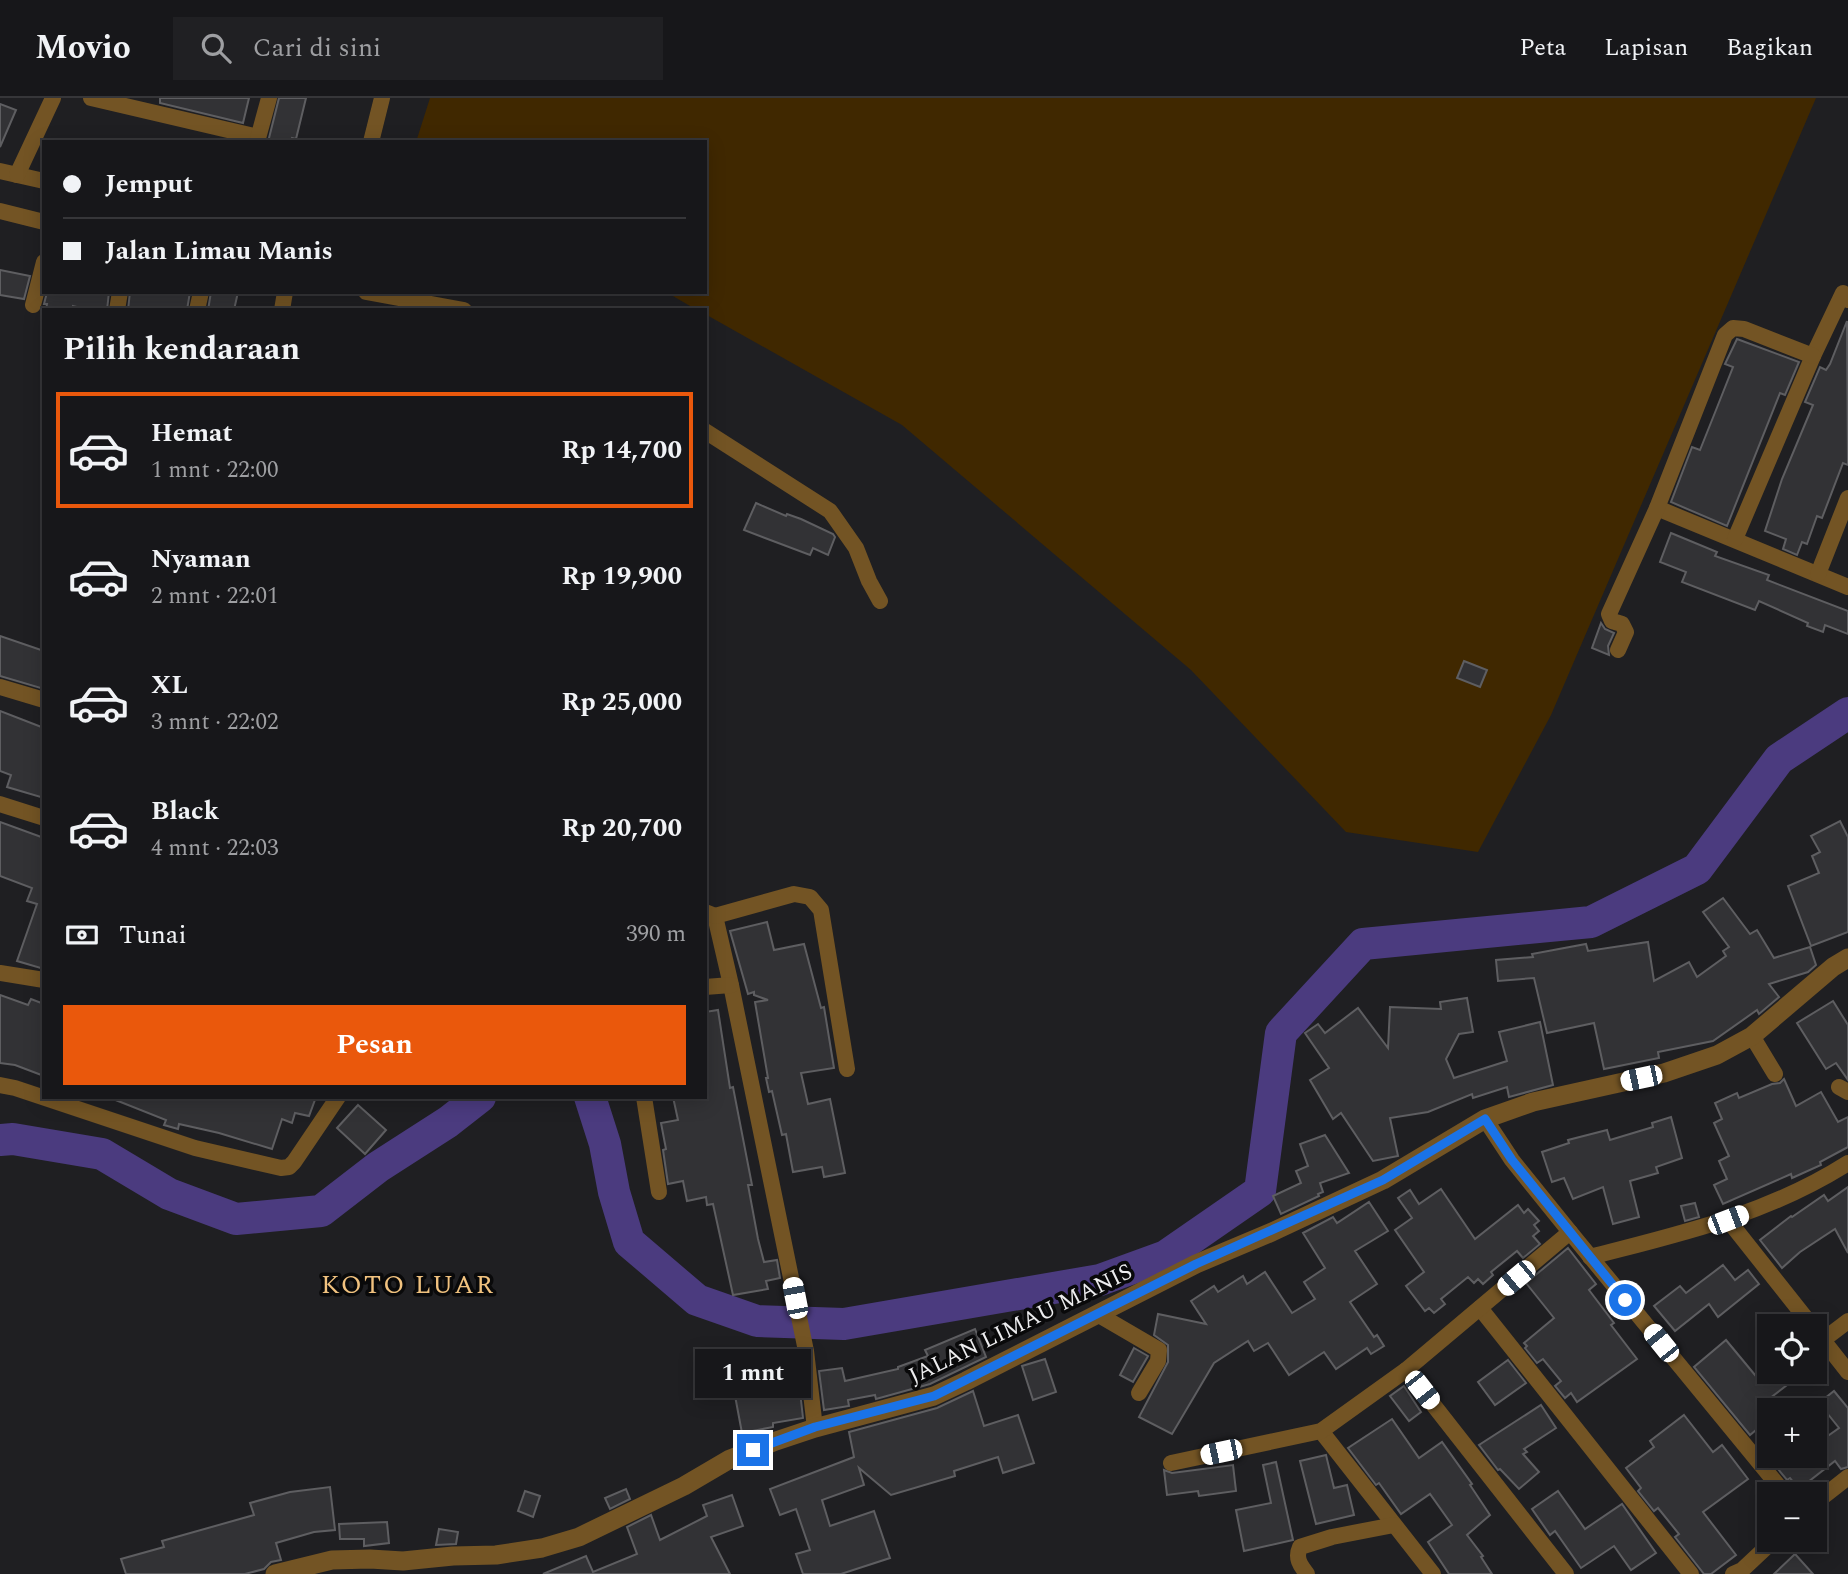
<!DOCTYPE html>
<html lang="id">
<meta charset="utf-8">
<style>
:root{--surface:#17171a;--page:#202023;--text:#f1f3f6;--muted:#9e9fa2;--line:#363639;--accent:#ea580c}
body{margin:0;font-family:Spectral,serif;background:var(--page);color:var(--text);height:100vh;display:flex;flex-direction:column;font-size:26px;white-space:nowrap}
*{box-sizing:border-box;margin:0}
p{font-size:23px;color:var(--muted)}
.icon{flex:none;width:38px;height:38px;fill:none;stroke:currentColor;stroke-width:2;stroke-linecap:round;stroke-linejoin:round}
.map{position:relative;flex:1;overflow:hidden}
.sheet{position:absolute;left:42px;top:210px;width:665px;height:791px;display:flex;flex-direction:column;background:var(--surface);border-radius:0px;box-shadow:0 4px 18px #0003,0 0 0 2px var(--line)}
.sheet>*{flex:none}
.top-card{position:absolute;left:42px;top:42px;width:665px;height:154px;border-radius:0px;box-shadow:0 4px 18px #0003,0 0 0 2px var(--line);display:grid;align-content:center;height:154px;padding:0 21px;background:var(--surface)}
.fabs{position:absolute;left:1757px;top:1216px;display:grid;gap:14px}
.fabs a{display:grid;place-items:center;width:70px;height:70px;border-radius:0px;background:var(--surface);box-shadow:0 4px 18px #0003,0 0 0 2px var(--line);font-size:35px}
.end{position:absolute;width:32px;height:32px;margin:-16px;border:9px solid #1a73e8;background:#fff;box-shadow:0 0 0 4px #fff}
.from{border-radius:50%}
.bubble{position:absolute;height:49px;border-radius:0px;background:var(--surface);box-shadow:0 4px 18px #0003,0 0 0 2px var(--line);font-size:23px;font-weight:700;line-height:49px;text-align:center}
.car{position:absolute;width:21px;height:42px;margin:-21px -10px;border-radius:9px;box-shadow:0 0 5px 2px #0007;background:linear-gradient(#fff 24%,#345 0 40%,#fff 0 76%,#345 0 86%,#fff 0)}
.top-card b{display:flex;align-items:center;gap:24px;height:66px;font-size:26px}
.top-card b+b{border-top:2px solid var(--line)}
.top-card i{width:18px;height:18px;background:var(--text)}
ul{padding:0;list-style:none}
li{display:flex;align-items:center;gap:21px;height:116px;margin:0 14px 10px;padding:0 7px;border:4px solid transparent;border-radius:0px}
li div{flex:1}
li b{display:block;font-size:26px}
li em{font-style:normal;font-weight:700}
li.active{border-color:var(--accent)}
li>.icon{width:63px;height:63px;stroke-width:1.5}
h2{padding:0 21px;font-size:32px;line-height:84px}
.pay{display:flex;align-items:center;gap:18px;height:77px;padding:0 21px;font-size:26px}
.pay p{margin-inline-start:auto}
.primary-button{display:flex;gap:14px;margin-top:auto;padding:14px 21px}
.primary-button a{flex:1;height:80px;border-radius:0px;background:var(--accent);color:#fff;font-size:28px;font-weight:700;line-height:80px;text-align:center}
header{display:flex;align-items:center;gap:42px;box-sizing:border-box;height:98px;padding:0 35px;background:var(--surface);border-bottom:2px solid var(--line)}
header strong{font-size:33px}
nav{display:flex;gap:38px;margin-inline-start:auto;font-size:24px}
.search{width:490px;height:63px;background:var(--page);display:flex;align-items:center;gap:18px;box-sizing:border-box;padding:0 24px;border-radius:0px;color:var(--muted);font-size:26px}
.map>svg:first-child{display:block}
</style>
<header>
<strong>Movio</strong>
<div class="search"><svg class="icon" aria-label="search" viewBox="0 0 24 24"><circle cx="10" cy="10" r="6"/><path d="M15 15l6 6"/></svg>Cari di sini</div>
<nav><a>Peta</a><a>Lapisan</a><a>Bagikan</a></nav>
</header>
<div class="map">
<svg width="1848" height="1476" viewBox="0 0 1848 1476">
<rect width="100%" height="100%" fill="#1f1f22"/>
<polygon fill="#402800" points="430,0 1816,0 1551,617 1478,754 1346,734 1191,572 902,327 705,216 705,212 697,212 666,194 705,194 705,44 416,44"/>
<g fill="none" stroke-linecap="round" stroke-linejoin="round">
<g stroke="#4b3b7f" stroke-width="32">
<polyline points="590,999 605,1046 614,1094 629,1144 697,1202 757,1223 844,1226 1100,1182 1166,1158 1260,1093 1281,935 1363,846 1591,824 1697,771 1779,661 1848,615"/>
<polyline points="0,1042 13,1041 102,1056 169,1096 236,1121 321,1113 378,1069 448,1024 480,999"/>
</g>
</g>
<g fill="#323235" stroke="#5e5e61" stroke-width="2">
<polygon points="160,0 249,0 243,25 160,5"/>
<polygon points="279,0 306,0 296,41 292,40 291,44 268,44"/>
<polygon points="0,6 16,12 0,49"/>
<polygon points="0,172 30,178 24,201 0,197"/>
<polygon points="47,194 109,194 107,212 89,212 73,208 73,212 46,212 47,206 44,206"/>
<polygon points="130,194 190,194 187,212 128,212"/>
<polygon points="211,194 238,194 234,212 208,212"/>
<polygon points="1847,223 1848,367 1843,365 1822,420 1817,418 1807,446 1802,444 1797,457 1783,451 1786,441 1765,433 1782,381 1813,307 1805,304 1820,269 1826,272 1830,266"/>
<polygon points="1737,241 1799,264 1785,297 1780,295 1727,428 1671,404 1692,349 1700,352 1716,312 1733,269 1725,266"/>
<polygon points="756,405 786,418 787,416 801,421 833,436 835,439 828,457 813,450 810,457 744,432"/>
<polygon points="1671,435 1717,454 1715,458 1769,477 1767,482 1848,513 1848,536 1825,527 1823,534 1807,528 1808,525 1759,503 1755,512 1682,484 1686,474 1660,464"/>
<polygon points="1601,525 1605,531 1614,535 1608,548 1609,557 1592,550"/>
<polygon points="0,538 44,553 44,591 0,578"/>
<polygon points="1464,563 1487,572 1480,589 1457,580"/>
<polygon points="0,613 44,630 44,700 7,689 11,677 0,673"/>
<polygon points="1840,723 1848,739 1848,834 1811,848 1788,788 1819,775 1812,758 1820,754 1811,738"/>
<polygon points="0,724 44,740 44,871 17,863 37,806 27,803 32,790 0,778"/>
<polygon points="1723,800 1750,836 1757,832 1774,860 1810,849 1816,867 1808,874 1769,886 1779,899 1759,916 1757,912 1713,943 1658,954 1659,960 1604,971 1594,925 1547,935 1534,880 1498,883 1496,862 1533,859 1532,856 1586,846 1588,853 1648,844 1654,883 1689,864 1697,879 1726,858 1723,853 1729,849 1703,814"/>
<polygon points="767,824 774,852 804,846 821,910 824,909 834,970 801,975 808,1006 830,1001 845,1075 824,1079 822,1069 793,1074 786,1036 782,1037 772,993 769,994 766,980 768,980 755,904 768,902 754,897 754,894 748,896 730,833"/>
<polygon points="0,897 28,907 31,901 44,906 44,978 15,967 0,965"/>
<polygon points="1467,900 1473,934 1459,936 1446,961 1454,980 1507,963 1499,934 1540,924 1553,987 1509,999 1507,989 1473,1000 1472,996 1428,1014 1390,1020 1398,1058 1373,1063 1341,1015 1333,1021 1310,982 1329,970 1305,935 1318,926 1325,935 1358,910 1388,950 1390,909 1441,911 1440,904"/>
<polygon points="1833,903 1848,927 1848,982 1836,965 1826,971 1797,925"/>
<polygon points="718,912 730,990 733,989 752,1087 748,1087 758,1141 764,1164 777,1162 780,1180 766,1183 768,1191 733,1197 713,1106 707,1107 706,1099 687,1103 683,1083 668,1086 663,1052 666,1051 661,1025 678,1022 673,999 705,999 705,914"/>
<polygon points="1784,981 1796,1008 1821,994 1838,1024 1848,1019 1848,1049 1820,1064 1821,1067 1792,1080 1791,1076 1723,1106 1714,1087 1727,1081 1719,1063 1729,1058 1714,1025 1722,1021 1715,1005 1737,995 1739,1000 1772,986 1780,985"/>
<polygon points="108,999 316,999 309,1018 295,1015 292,1025 282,1021 272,1051 219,1035 179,1026 178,1031 164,1027 166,1022"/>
<polygon points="358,1007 386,1032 365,1056 337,1030"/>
<polygon points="1671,1019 1682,1060 1656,1069 1658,1075 1630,1083 1639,1119 1613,1126 1603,1089 1573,1101 1564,1080 1552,1084 1542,1054 1569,1045 1568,1042 1607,1032 1610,1042 1653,1029 1652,1025"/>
<polygon points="1325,1037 1349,1075 1320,1085 1323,1094 1318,1096 1319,1098 1281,1116 1273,1098 1301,1085 1296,1073 1308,1068 1300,1046"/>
<polygon points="1848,1089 1848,1155 1835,1131 1800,1154 1782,1170 1760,1142 1791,1118 1792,1119 1824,1097 1828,1103"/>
<polygon points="1441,1091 1475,1141 1518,1107 1524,1115 1528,1111 1539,1123 1534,1127 1539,1133 1533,1138 1540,1146 1523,1160 1517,1153 1491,1174 1493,1177 1483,1186 1478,1181 1474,1185 1468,1179 1441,1201 1445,1206 1434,1215 1429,1210 1425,1213 1406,1188 1424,1174 1395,1132 1412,1120 1398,1100 1410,1092 1419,1106"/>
<polygon points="1369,1104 1388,1133 1355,1153 1377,1186 1350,1204 1374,1239 1377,1237 1384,1248 1371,1256 1367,1250 1336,1271 1324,1254 1289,1277 1268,1245 1254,1253 1248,1243 1214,1265 1172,1336 1139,1319 1168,1264 1168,1247 1154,1237 1158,1216 1206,1226 1191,1203 1214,1188 1218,1194 1243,1178 1247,1186 1265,1174 1292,1215 1315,1201 1304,1184 1325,1170 1303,1135 1333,1119 1337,1125"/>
<polygon points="1695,1105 1699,1119 1685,1123 1681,1108"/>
<polygon points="1568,1150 1596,1186 1589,1192 1614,1225 1611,1227 1637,1261 1577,1304 1571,1295 1565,1300 1555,1288 1561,1283 1543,1261 1537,1265 1525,1250 1527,1248 1524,1245 1554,1220 1526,1185"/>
<polygon points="1723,1167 1735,1182 1748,1172 1759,1186 1718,1219 1709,1206 1675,1233 1654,1208 1680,1188 1686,1195"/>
<polygon points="975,1231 986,1259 930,1286 876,1301 875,1297 848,1302 849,1308 824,1312 819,1273 842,1270 845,1283 898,1271 898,1269 928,1258 925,1252"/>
<polygon points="1726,1242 1755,1277 1769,1266 1769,1274 1804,1274 1769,1301 1779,1312 1769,1312 1769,1321 1750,1337 1694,1269"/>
<polygon points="1134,1250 1148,1258 1133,1284 1120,1277"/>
<polygon points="1045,1261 1056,1294 1033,1302 1022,1268"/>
<polygon points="1508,1262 1526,1285 1495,1307 1478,1284"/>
<polygon points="797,1267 803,1320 773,1325 773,1329 742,1335 733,1287 773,1280 771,1272"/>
<polygon points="1404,1288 1421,1314 1409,1323 1390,1298"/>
<polygon points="973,1293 984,1328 1018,1317 1034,1365 1003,1375 998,1359 954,1373 955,1378 891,1397 859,1370 864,1387 822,1402 830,1428 874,1413 890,1460 841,1476 803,1476 796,1456 810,1452 796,1411 780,1417 770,1391 854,1359 849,1334 937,1310"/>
<polygon points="1834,1293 1848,1310 1848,1369 1841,1371 1835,1363 1799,1391 1790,1380 1787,1382 1773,1365 1782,1358 1815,1358 1815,1347 1839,1330 1819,1305"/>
<polygon points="1541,1307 1556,1330 1524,1351 1527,1354 1523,1356 1539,1374 1519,1391 1500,1371 1498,1372 1479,1347"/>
<polygon points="1684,1317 1713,1354 1722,1347 1748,1381 1703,1414 1736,1457 1711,1476 1704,1476 1675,1439 1679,1436 1658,1410 1654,1413 1638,1393 1641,1390 1626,1370 1654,1349 1650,1343"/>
<polygon points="1392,1321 1419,1360 1442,1344 1472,1386 1470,1387 1490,1417 1467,1437 1483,1458 1481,1459 1492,1476 1449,1476 1428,1444 1452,1427 1430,1396 1401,1416 1379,1385 1376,1387 1348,1350"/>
<polygon points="1326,1357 1334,1390 1347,1387 1354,1417 1316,1426 1300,1363"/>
<polygon points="1276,1364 1293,1442 1244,1453 1236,1412 1271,1405 1263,1367"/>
<polygon points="1233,1367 1236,1393 1199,1398 1198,1393 1167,1397 1164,1372 1172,1375"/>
<polygon points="330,1389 335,1432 314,1434 276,1445 281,1462 271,1464 264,1471 245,1476 126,1476 121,1461 164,1449 162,1443 254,1417 250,1405 290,1394"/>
<polygon points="626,1391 630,1401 610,1411 605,1400"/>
<polygon points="525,1393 540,1398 533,1419 518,1413"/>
<polygon points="1558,1393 1585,1431 1622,1406 1656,1455 1631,1472 1614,1448 1581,1470 1555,1433 1550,1437 1532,1411"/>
<polygon points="732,1397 743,1428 711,1439 730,1476 543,1476 586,1458 593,1474 637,1456 627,1429 651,1417 660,1442 707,1418 703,1407"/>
<polygon points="387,1424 389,1445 364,1448 364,1441 340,1441 339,1426"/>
<polygon points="439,1431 458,1434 456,1446 436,1447"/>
<polygon points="1795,1456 1813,1476 1774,1476"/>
</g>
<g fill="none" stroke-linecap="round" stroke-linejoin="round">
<g stroke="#735424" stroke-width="16">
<polyline points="91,0 258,39"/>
<polyline points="257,44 269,0"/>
<polyline points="371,44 382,0"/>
<polyline points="0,73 44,83"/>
<polyline points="17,77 53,0"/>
<polyline points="0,113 44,124"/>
<polyline points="366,194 464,212"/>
<polyline points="33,207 44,164"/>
<polyline points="117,212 120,194"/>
<polyline points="197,212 201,194"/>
<polyline points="282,212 285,194"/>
<polyline points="705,333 830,413 856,450 869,483 880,503"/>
<polyline points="1657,410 1848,489"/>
<polyline points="1735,441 1813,258 1843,195 1848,202"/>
<polyline points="1818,476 1848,400"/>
<polyline points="1618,552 1626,534 1622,526 1612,523 1609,516 1657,410 1725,237 1733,230 1744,231 1813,258"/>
<polyline points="0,589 44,602"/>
<polyline points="0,706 44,720"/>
<polyline points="705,814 715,818 731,887 806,1253 815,1330"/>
<polyline points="715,818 794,796 810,799 821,812 847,971"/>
<polyline points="0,875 44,882"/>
<polyline points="705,889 731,887"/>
<polyline points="1752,938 1775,976"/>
<polyline points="0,987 15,990 195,1050 281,1070 289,1069 294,1064 338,999"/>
<polyline points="1839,989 1848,994"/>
<polyline points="644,999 659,1094"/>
<polyline points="1485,1021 1512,1062 1570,1134 1785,1396"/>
<polyline points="1728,1122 1812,1228"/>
<path d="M1590 1159C1682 1135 1766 1117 1848 1065"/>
<polyline points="1480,1210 1691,1476"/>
<polyline points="1099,1217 1159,1252 1158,1263 1139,1295"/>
<polyline points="1815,1232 1848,1274"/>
<polyline points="1823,1242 1848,1223"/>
<polyline points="1406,1272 1566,1476"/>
<polyline points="1321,1333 1433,1476"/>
<polyline points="1171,1365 1321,1333 1406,1272 1570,1134"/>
<polyline points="1815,1405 1848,1379"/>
<path d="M1307 1476C1300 1467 1295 1460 1300 1449L1332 1439 1394 1427"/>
<polyline points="1733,1476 1742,1472 1774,1442"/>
</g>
<polyline stroke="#735424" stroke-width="19" points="275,1476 332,1462 370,1461 403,1463 453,1458 496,1457 542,1450 579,1439 684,1388 730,1361 776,1343 815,1330 934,1298 966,1283 1196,1166 1272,1134 1383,1082 1485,1021 1533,1004 1664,975 1717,957 1752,938 1833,869 1848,860"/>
</g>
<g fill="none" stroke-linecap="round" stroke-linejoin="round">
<polyline stroke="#1a73e8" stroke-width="9" points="753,1352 815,1329 934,1298 950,1290 1196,1166 1383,1082 1485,1021 1512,1062 1625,1202"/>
</g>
<g text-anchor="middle" stroke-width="7" stroke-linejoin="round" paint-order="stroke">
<g font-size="23" fill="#ededef" stroke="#09090a">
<text transform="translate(1020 1225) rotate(-26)" y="8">JALAN LIMAU MANIS</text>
</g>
<g font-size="26" letter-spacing="2" fill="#f1c27f" stroke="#09090a">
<text x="408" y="1195">KOTO LUAR</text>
</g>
</g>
</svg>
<div class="fabs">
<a><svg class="icon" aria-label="locate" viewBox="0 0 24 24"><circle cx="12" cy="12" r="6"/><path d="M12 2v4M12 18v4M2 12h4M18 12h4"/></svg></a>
<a>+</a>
<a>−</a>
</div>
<i class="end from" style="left:1625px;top:1202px"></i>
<i class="end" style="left:753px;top:1352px"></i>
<div class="bubble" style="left:695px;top:1251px;width:116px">1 mnt</div>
<i class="car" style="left:1641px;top:980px;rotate:258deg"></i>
<i class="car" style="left:1728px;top:1122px;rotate:69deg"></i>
<i class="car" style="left:1516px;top:1180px;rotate:230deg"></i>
<i class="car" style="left:795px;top:1200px;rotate:349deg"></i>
<i class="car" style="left:1661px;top:1245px;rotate:321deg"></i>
<i class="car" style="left:1422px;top:1292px;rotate:142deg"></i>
<i class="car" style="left:1221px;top:1354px;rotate:258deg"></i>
<div class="top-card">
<b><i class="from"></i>Jemput</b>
<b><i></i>Jalan Limau Manis</b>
</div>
<section class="sheet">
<h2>Pilih kendaraan</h2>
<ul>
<li class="active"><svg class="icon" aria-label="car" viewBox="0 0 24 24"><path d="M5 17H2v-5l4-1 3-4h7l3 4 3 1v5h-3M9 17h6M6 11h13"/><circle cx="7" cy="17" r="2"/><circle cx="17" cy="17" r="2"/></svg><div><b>Hemat</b><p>1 mnt · 22:00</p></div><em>Rp 14,700</em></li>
<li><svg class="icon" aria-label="car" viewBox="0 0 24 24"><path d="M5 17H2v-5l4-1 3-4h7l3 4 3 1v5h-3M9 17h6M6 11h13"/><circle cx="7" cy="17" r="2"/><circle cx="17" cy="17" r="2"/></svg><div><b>Nyaman</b><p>2 mnt · 22:01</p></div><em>Rp 19,900</em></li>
<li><svg class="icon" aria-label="car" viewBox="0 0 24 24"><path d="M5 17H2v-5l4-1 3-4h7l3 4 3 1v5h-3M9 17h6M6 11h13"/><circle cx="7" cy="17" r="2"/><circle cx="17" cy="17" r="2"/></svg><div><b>XL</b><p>3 mnt · 22:02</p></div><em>Rp 25,000</em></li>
<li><svg class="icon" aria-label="car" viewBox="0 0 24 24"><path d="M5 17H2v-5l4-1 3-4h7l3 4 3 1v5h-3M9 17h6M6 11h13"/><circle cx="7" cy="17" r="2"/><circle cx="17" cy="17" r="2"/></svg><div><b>Black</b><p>4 mnt · 22:03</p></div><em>Rp 20,700</em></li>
</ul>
<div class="pay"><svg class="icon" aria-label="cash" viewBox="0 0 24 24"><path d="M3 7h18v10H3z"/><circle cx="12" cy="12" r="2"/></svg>Tunai<p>390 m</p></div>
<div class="primary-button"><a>Pesan</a></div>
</section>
</div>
